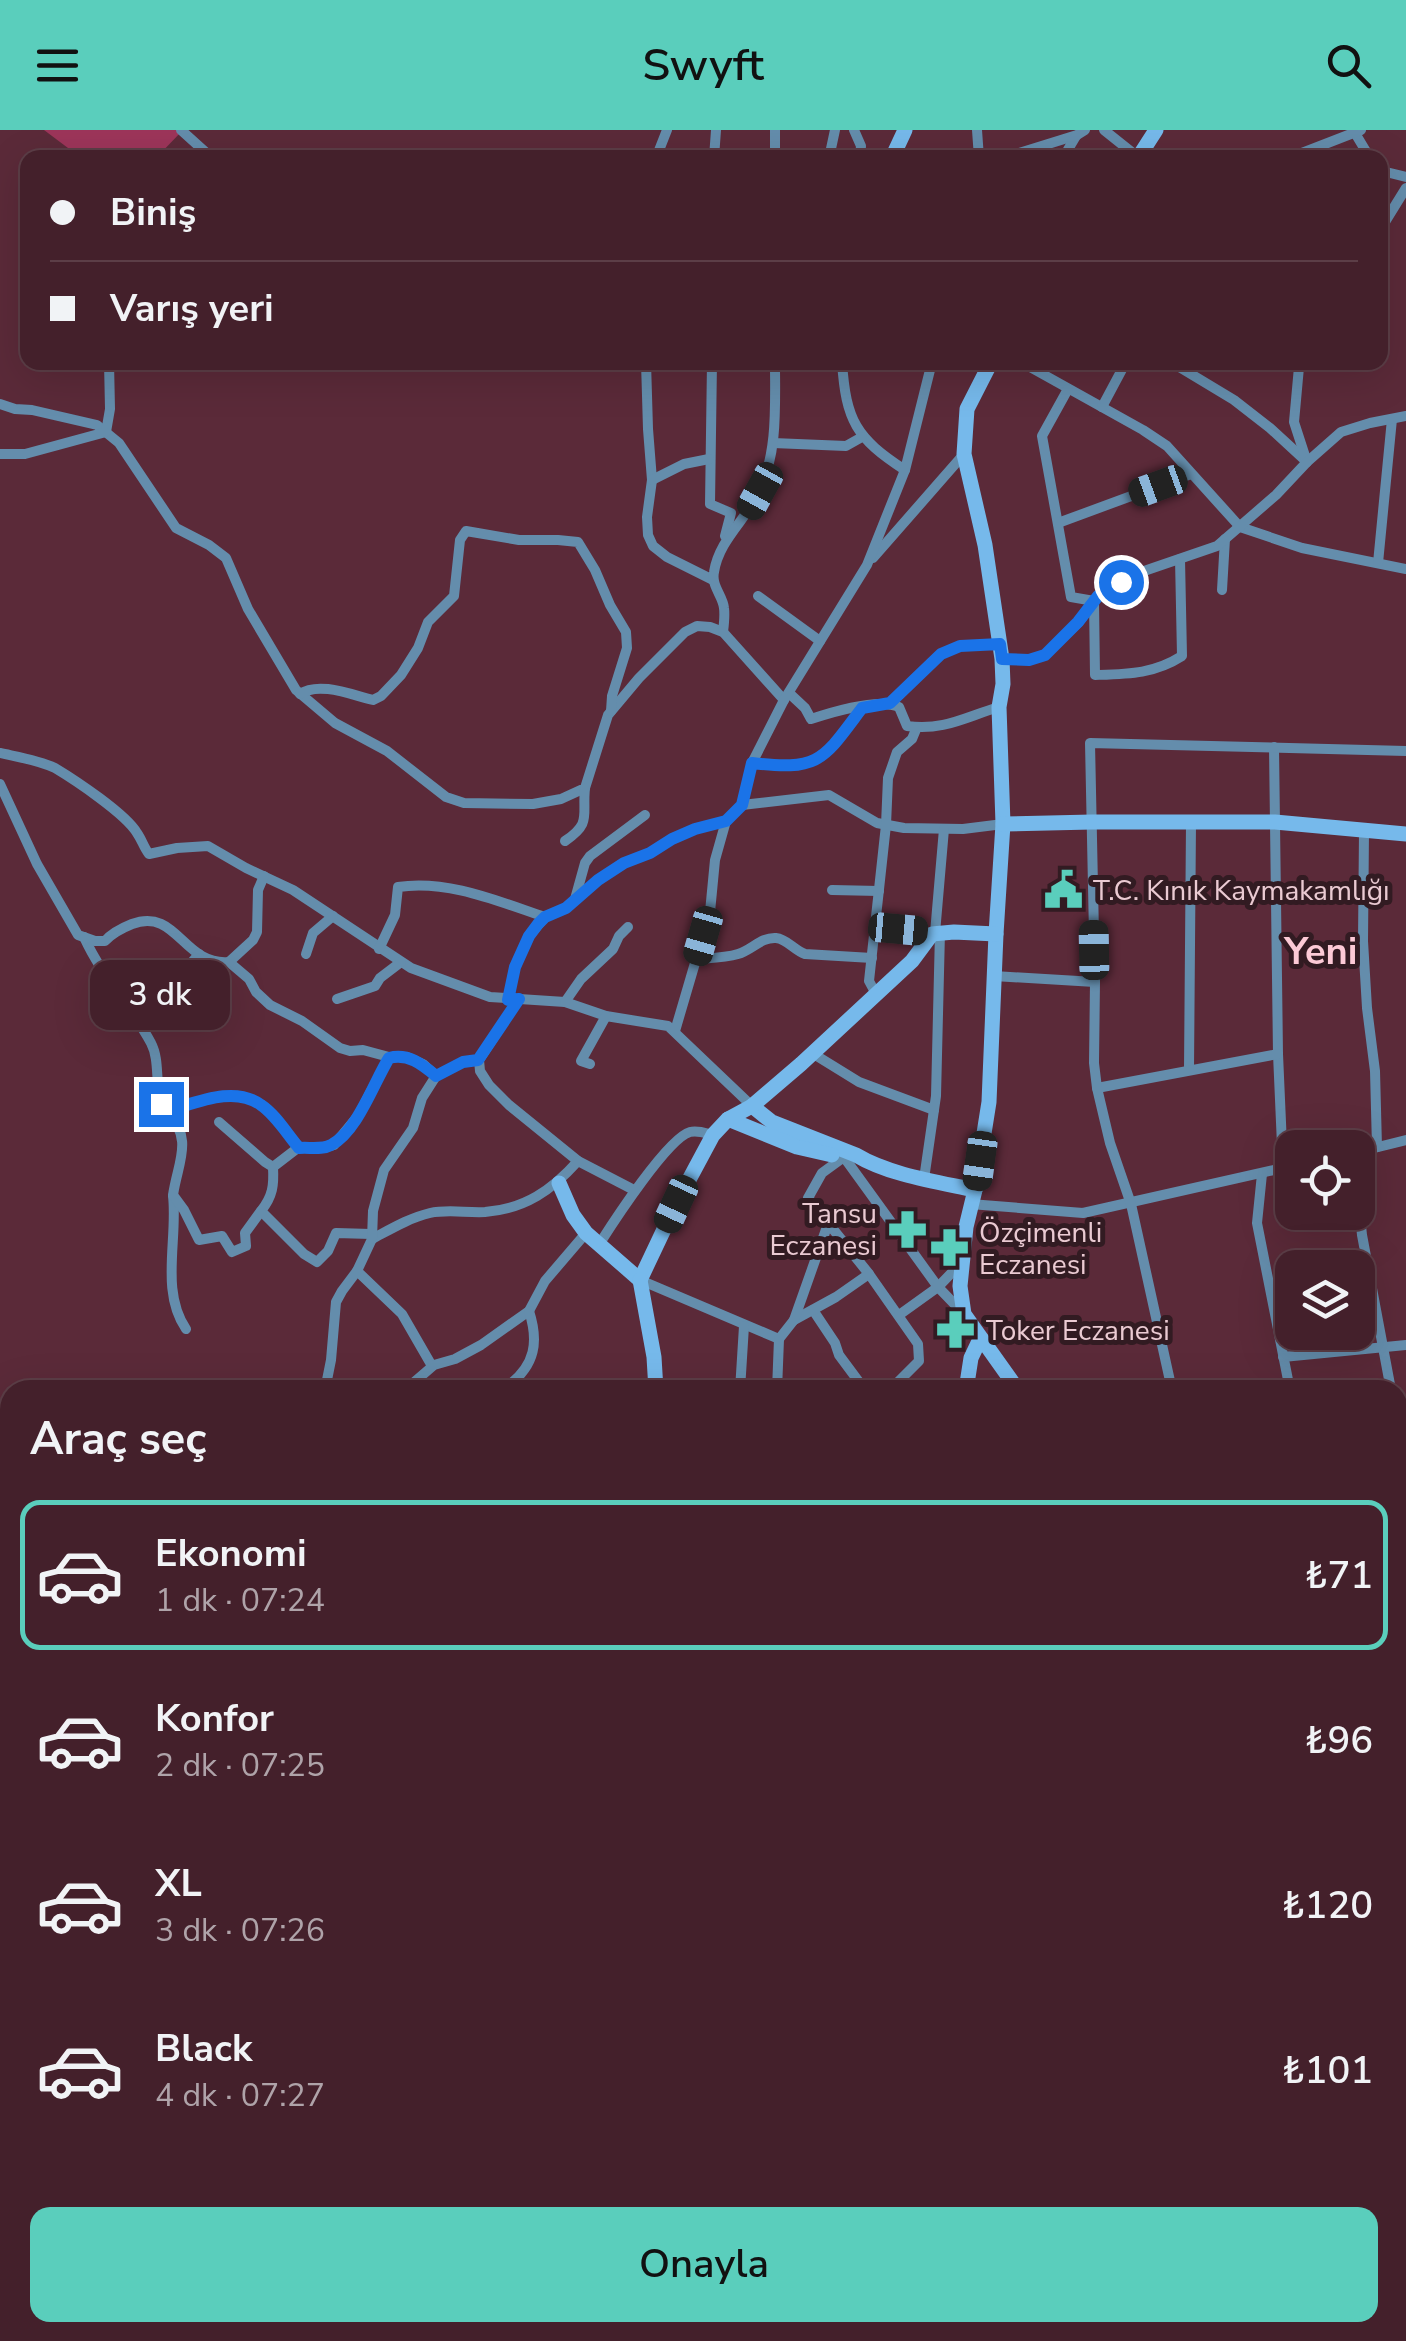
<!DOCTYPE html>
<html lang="tr">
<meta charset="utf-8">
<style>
:root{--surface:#44202b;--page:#4b2833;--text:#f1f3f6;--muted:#afa3a9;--line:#5c3e47;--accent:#5acebc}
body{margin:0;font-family:"Nunito Sans",sans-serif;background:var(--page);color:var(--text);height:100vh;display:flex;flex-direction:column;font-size:38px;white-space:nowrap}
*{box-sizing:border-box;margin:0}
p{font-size:32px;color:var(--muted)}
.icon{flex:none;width:55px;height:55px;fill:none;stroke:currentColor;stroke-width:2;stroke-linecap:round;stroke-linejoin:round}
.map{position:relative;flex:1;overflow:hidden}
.details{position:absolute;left:0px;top:1250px;width:1408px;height:962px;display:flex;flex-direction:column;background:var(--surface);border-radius:30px 30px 0 0;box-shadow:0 10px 40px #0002,0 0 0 2px var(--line)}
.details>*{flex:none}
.banner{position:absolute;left:20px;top:20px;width:1368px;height:220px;border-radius:20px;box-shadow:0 10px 40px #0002,0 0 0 2px var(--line);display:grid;align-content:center;height:220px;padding:0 30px;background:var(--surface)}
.fabs{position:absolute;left:1275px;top:1000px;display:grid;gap:20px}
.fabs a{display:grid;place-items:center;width:100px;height:100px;border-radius:20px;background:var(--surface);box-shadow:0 10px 40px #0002,0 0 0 2px var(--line);font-size:50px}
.end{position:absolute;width:45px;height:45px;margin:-22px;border:12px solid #1a73e8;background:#fff;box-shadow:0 0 0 5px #fff}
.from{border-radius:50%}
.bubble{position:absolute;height:70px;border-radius:20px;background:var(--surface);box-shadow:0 10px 40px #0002,0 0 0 2px var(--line);font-size:32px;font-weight:600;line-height:70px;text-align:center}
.car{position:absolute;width:30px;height:60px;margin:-30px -15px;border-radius:12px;box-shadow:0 0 8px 2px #0007;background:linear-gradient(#222 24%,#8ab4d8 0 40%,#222 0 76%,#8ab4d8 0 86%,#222 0)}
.banner b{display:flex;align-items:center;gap:35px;height:95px;font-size:38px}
.banner b+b{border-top:2px solid var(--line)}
.banner i{width:25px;height:25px;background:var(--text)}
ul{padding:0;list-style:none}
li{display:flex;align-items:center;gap:30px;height:150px;margin:0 20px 15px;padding:0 10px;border:5px solid transparent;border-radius:20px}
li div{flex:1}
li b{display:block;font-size:38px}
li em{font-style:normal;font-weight:600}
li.selected{border-color:var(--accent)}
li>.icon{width:90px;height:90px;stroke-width:1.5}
h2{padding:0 30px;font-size:45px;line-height:120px}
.cta{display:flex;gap:20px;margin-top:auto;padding:20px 30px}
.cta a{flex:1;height:115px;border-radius:20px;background:var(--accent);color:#111;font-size:40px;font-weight:600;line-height:115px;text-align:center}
header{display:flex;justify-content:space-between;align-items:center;height:130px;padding:0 30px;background:var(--accent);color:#111;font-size:45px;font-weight:600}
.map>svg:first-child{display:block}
</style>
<header><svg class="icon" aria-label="menu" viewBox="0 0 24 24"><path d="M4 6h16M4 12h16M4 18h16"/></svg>Swyft<svg class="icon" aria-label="search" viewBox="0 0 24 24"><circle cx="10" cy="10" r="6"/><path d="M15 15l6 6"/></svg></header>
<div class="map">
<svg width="1406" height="2211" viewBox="0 0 1406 2211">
<rect width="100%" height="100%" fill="#5b2a39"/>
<g fill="#9d355a">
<polygon points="44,0 183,0 156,28 80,27"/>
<polygon points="0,1432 10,1433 10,1617 0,1660"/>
</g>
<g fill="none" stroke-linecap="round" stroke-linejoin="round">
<g stroke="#648dac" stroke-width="10">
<polyline points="181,0 212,28"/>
<polyline points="854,0 861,16 860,28"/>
<polyline points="977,0 979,28"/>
<polyline points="1104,0 1139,28"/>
<polyline points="1355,3 1370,28"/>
<polyline points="656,28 667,0"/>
<polyline points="714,28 716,0"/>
<polyline points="775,28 775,0"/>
<polyline points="829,28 835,0"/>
<polyline points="1003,28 1077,5 1085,0"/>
<polyline points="1063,28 1076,6"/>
<polyline points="1289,28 1361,0"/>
<polyline points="1380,37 1386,42 1406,47"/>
<polyline points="1380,100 1406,58"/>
<polyline points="646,232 648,299 652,350 647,387 648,405 653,416 667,427 713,450"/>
<polyline points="712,232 710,374 731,383 725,406"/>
<path d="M842 232C846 291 856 308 905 340"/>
<polyline points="1021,232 1143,300 1167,316 1240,397 1302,418 1406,439"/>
<polyline points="1171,232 1234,270 1270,298 1307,332"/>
<polyline points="1302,232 1299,237 1294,292 1306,329"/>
<path d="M1068 259 1042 306 1071 467 1094 471 1095 545C1128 544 1154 544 1182 526L1180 429"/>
<polyline points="0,274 15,279 32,280 97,295 119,313 176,398 209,415 226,428 248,479 296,560 335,593 387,621 446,667 464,673 533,674 561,669 585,658 608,585 639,548 685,502 697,496 710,497 723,502 784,570"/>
<polyline points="1102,277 1126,232"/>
<polyline points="773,313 846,316 862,307"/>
<polyline points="0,324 25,324 106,302 110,279 109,232"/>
<polyline points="652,350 684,334 709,329"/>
<polyline points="1058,393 1191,344"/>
<polyline points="873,428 964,324"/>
<polyline points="1378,433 1392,289"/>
<polyline points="1222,460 1225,409"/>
<polyline points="758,466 820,511"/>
<path d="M723 502C724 494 725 486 724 478 723 466 711 456 714 442 719 410 746 390 759 362 778 322 775 276 775 232"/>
<polyline points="1002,529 1029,530 1045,525 1078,493 1098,466 1147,440 1217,416 1276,365 1307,332 1341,302 1370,293 1406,286"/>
<path d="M789 563 805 578 811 589C832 582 879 568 899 577L907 596C944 601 965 587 999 577"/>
<path d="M300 564C319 551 352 565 373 570L381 566 401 545 418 518 428 492 454 466 460 410 466 401 519 410H558L578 412 595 440 610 475 626 502 627 518 612 566 611 581"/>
<polyline points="890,573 941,524 960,516 1000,514"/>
<polyline points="1274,617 1278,924 1283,1038"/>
<path d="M0 623C18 627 38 630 55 638 75 650 126 684 137 703 142 710 144 718 149 724L177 718 208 716 246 738 293 760 411 838 490 867 565 872 606 886 668 896 752 976"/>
<path d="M752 633C820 641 823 630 862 578"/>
<path d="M0 654 37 734 78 805 95 811H105C112 803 122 798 132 794 177 777 183 836 229 832L249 849 256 862 270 875 302 891 340 918 350 921 363 920 389 927H407L423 934 436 946"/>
<polyline points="742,675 829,665 877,693 904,698 963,699 1003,694"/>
<polyline points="1364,701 1363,811 1367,878 1375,941 1377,1017"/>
<path d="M565 711C592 693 582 686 585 658"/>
<polyline points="832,760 879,761"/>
<polyline points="575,769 585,733 590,726 645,685"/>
<polyline points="876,798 932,804"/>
<polyline points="935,803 944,699"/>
<path d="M84 807C102 847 132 877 151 913 162 934 152 963 167 981"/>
<path d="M379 819 395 785 398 757C447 749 500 772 545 787"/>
<polyline points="306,824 313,803 333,786"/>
<path d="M697 829C710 828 725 828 738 824 752 820 761 807 776 808 787 809 794 820 805 824L872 828"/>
<polyline points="229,832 253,810 257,802 258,760 264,746"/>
<polyline points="994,846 1095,852"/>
<polyline points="876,864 869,851 886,695 888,648 897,622 912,609 917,597"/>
<polyline points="337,869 375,856 380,848 401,832"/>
<polyline points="508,869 515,837 529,806 545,787 566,778 598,750 624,733 650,723 672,709 695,699 726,691"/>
<polyline points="519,869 479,930 480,941 489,955 509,975 578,1031 634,1060"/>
<polyline points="565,872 581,849 613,819 619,806 628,797"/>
<polyline points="137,892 152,870 177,849 199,824"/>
<polyline points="675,901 710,782 715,730 726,691 742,675 752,633 784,570 867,435 905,340 932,232"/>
<polyline points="812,923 859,952 934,980"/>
<polyline points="590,934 581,931 606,886"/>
<polyline points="1189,939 1191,693"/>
<polyline points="1097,958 1278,924"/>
<polyline points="219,992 265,1032 273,1037"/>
<polyline points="1358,1022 1406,1010"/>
<polyline points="1360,1022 1358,1067 1362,1105 1391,1260"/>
<polyline points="841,1023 938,1157 964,1184"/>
<polyline points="1262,1044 1257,1093 1290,1260"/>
<polyline points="924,1049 936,966 940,802"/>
<path d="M173 1066C178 1109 160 1161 186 1199"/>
<polyline points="970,1074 1083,1083 1292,1036"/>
<path d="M261 1081 245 1103 246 1116 232 1122 222 1106 199 1110 184 1080 173 1065C178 1031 194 1010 167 981 196 973 234 955 261 975 276 985 287 1004 299 1017"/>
<path d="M371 1104 336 1103 328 1121 317 1132 304 1124 261 1081C273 1066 274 1055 273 1037L299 1017 323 1018 334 1015 358 986 389 927"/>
<path d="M372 1109C391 1099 409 1088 430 1083 448 1079 466 1083 485 1082 525 1079 552 1060 578 1031"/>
<path d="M600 1113C614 1091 668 1008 690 1002 698 1000 705 1003 713 1005"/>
<polyline points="357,1141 402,1184 432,1236"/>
<polyline points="869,1144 918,1214 919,1231 893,1257 887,1260"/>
<polyline points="640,1150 779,1209"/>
<polyline points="813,1180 835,1213 839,1225 865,1260"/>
<polyline points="899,1185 938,1157 962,1132"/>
<polyline points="794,1190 836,1167 869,1144 808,1068 822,1043 844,1027"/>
<polyline points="1283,1227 1406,1215"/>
<polyline points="325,1260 331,1230 336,1172 342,1161 357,1141 372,1109 373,1081 384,1040 413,998 422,968 436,946 463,932 479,930"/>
<polyline points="405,1260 434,1235 455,1229 481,1215 529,1181 545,1151 586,1103"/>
<path d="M508 1260 509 1255C535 1235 539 1212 529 1181"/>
<polyline points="740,1260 744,1196"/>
<polyline points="777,1260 779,1209 794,1190 829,1091"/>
<polyline points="1172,1260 1131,1074 1110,1013 1097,958 1094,933 1095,852 1090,613 1406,621"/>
<polyline points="1398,1299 1406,1347"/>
<polyline points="1398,1359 1406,1359"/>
<polyline points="1398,1497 1406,1498"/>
<polyline points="1398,1540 1406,1540"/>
<polyline points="1398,1604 1406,1604"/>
<polyline points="1398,1767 1406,1765"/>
<polyline points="1398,1855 1406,1853"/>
<polyline points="465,2202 467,2211"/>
</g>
<g stroke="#76b9eb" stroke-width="15">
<polyline points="892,28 905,0"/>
<polyline points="1138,28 1156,0"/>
<polyline points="991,232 967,279 964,324 985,415 1002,529 1003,554 999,577 1003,694 996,804 989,972 975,1060 966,1097 960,1156 964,1184 1018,1260"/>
<polyline points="1003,694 1092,692 1275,692 1406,704"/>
<path d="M752 976 772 992 856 1025C889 1045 938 1052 975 1060"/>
<polyline points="728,989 797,1017 832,1025"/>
<polyline points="559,1053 573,1085 586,1103 640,1150"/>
<polyline points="640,1150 676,1074 713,1005 728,989 752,976 801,934 912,831 932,804 954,802 996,804"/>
<polyline points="640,1150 654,1227 656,1260"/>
<polyline points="966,1260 971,1228 980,1209"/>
<polyline points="1398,1779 1406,1794"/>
<polyline points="966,2211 968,2202"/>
</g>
</g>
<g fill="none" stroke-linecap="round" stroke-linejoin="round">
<path stroke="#1a73e8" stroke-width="12" d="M161 974 167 981C196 973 234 955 261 975 276 985 287 1004 299 1018 309 1017 322 1020 331 1015 357 1002 374 952 389 928 408 923 422 934 436 946L463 932 478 930 519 869 508 870 515 837 529 806 538 794 545 787 566 778 598 750 624 733 650 723 672 709 695 699 726 691 742 675 752 633C820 641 823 630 862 578L890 573 941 524 960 516 1000 514 1002 529 1029 530 1045 525 1078 492 1098 466 1121 452"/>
</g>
<defs>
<symbol id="civic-bare" viewBox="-9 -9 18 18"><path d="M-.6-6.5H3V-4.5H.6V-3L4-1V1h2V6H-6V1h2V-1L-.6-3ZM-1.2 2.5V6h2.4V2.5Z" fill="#5acebc" stroke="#321b22" stroke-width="2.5" paint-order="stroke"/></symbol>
<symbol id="pharmacy-bare" viewBox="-9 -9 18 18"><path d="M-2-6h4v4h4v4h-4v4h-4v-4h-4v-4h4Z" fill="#5acebc" stroke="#321b22" stroke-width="2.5" paint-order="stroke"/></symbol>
</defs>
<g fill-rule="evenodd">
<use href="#civic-bare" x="1036" y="732" width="55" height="55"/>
<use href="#pharmacy-bare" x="880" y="1072" width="55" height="55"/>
<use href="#pharmacy-bare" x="922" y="1090" width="55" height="55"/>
<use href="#pharmacy-bare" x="928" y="1172" width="55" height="55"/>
</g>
<g text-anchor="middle" stroke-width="10" stroke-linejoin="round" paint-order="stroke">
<g font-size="28" fill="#eacad2" stroke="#321b22" text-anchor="start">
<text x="1093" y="770">T.C. Kınık Kaymakamlığı</text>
<text x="877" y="1093" text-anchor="end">Tansu<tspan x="877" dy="32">Eczanesi</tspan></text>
<text x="979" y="1112">Özçimenli<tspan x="979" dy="32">Eczanesi</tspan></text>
<text x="986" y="1210">Toker Eczanesi</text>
</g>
<g font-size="38" font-weight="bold" fill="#fccad6" stroke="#321b22">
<text x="1321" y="834">Yeni</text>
</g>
</g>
</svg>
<div class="fabs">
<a><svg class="icon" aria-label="locate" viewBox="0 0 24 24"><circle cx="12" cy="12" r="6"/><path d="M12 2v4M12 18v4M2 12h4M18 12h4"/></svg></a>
<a><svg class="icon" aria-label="layers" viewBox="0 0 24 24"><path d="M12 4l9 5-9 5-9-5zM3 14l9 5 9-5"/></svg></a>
</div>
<i class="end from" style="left:1121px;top:452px"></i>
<i class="end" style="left:161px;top:974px"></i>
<div class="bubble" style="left:90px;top:830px;width:140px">3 dk</div>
<i class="car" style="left:1158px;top:356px;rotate:250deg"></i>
<i class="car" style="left:760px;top:361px;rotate:209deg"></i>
<i class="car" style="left:898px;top:799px;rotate:95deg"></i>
<i class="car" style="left:703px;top:806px;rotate:196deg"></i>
<i class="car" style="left:1094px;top:820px;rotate:359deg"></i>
<i class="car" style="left:980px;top:1031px;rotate:188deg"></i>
<i class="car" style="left:676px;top:1074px;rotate:205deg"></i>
<div class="banner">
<b><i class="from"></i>Biniş</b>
<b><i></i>Varış yeri</b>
</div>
<section class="details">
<h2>Araç seç</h2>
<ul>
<li class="selected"><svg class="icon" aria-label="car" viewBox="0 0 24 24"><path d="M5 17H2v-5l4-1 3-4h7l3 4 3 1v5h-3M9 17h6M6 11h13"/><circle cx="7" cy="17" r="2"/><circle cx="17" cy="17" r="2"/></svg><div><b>Ekonomi</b><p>1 dk · 07:24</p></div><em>₺71</em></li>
<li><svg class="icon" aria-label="car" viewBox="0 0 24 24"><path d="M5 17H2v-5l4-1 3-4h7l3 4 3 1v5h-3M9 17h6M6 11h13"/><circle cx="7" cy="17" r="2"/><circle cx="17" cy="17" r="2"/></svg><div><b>Konfor</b><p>2 dk · 07:25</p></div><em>₺96</em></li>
<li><svg class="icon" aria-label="car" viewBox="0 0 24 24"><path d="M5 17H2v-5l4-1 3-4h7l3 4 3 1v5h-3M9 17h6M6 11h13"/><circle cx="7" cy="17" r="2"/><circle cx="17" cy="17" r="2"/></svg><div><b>XL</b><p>3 dk · 07:26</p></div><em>₺120</em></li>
<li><svg class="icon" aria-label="car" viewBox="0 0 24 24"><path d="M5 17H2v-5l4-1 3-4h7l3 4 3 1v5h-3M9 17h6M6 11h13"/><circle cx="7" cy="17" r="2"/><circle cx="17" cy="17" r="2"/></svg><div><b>Black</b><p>4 dk · 07:27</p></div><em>₺101</em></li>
</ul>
<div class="cta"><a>Onayla</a></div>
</section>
</div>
